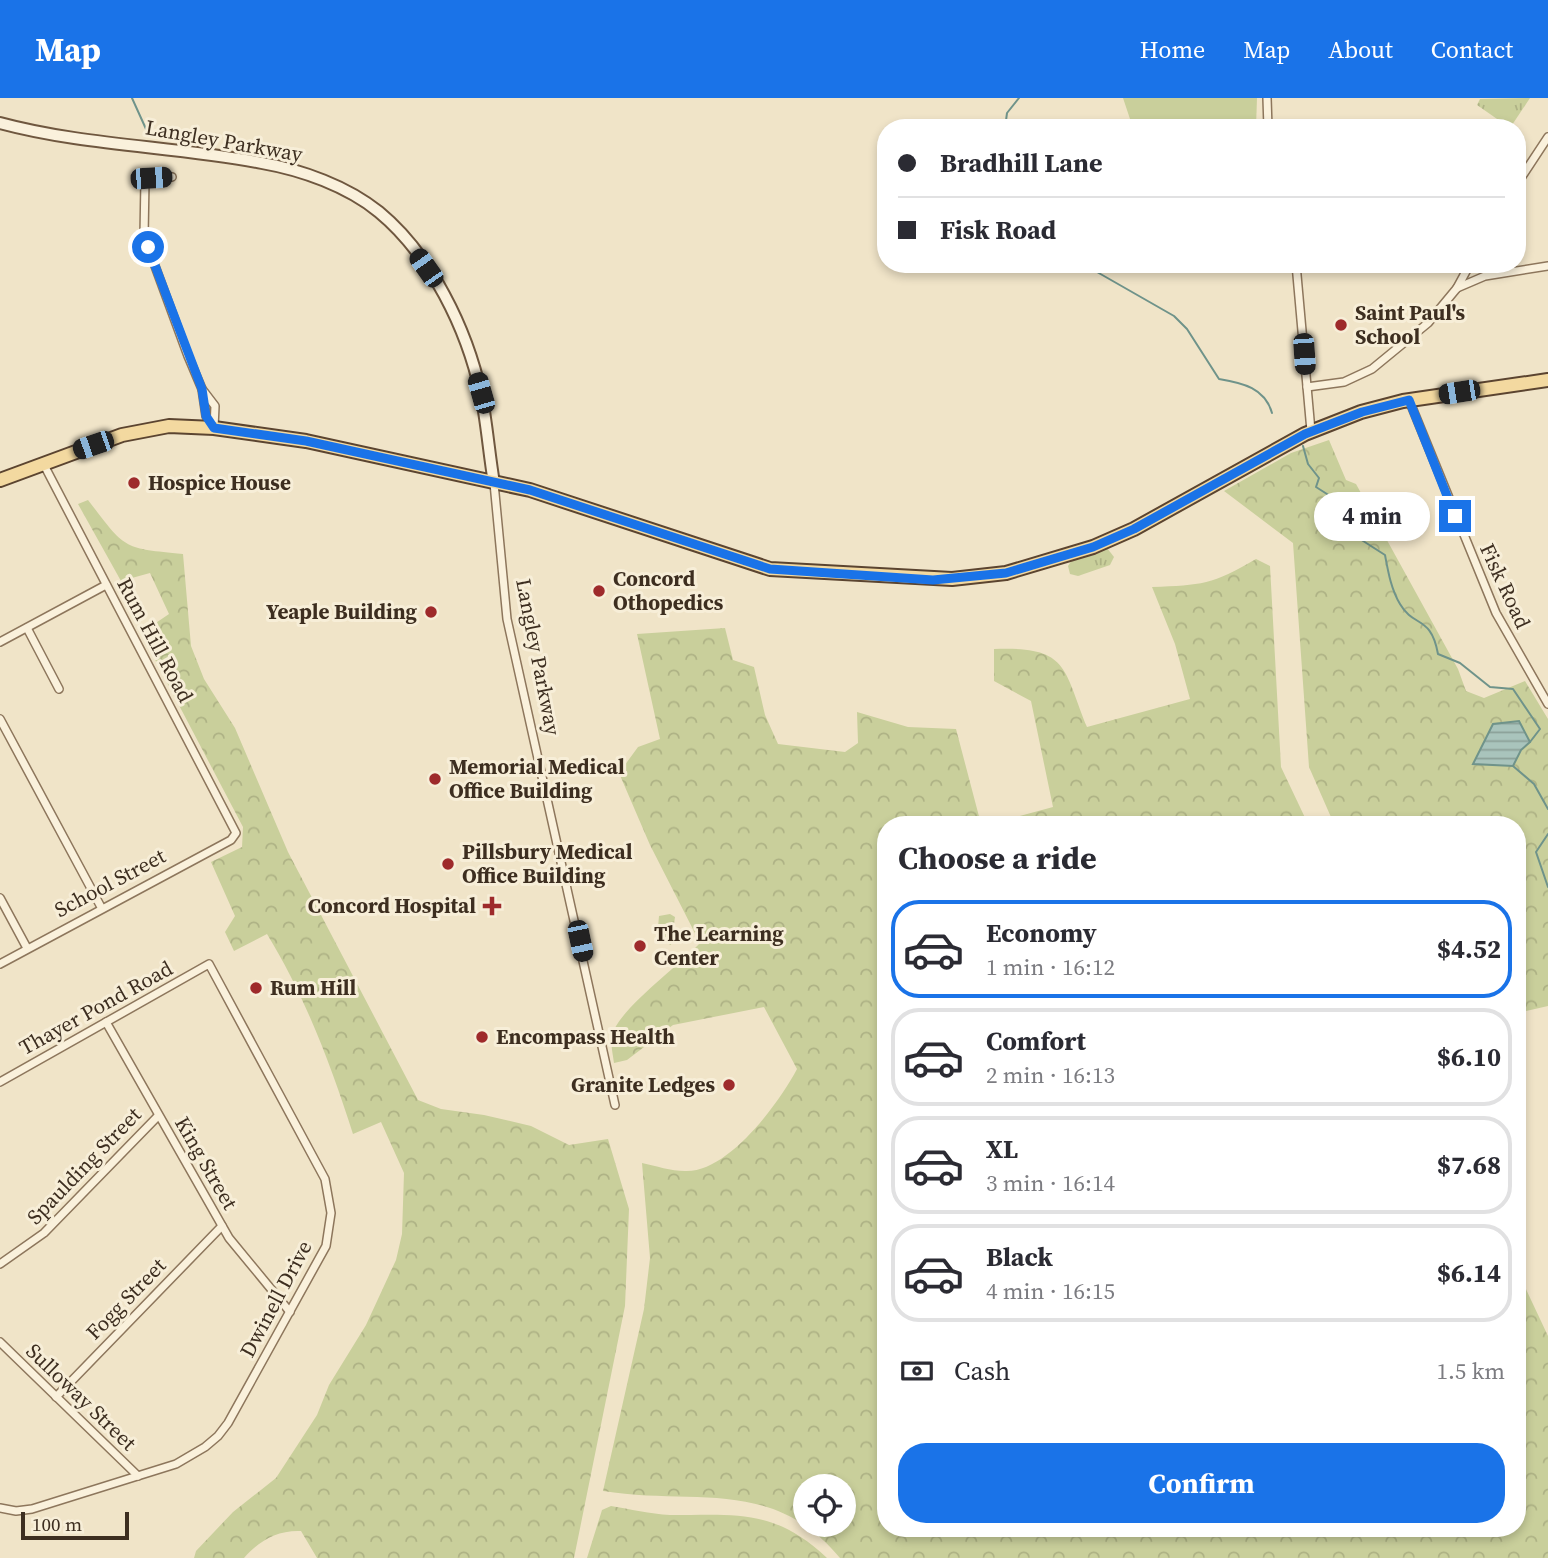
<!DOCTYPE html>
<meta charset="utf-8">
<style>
:root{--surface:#fff;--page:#f2f2f3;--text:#2b2b33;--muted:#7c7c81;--line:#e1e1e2;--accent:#1a73e8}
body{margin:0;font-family:"Source Serif 4",serif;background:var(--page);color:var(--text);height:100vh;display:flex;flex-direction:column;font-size:26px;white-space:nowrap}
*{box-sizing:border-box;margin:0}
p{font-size:23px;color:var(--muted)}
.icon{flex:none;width:38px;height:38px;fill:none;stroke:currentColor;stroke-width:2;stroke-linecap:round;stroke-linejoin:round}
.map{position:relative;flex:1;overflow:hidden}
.drawer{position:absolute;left:877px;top:718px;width:649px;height:721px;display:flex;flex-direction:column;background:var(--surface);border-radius:28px;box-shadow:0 4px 10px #0003}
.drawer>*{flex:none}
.guide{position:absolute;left:877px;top:21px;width:649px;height:154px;border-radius:28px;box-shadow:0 4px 10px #0003;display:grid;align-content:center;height:154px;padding:0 21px;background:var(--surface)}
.controls{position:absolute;left:793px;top:1376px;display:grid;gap:14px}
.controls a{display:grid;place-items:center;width:63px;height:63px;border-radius:50%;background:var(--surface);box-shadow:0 4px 10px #0003;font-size:35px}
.scale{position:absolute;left:21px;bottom:18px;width:108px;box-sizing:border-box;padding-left:7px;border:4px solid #3d2e20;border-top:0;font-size:19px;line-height:24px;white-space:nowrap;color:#3d2e20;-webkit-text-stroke:5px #f7eed8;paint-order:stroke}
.end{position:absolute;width:32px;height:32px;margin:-16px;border:9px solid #1a73e8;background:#fff;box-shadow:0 0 0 4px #fff}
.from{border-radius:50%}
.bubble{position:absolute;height:49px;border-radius:24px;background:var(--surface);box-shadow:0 4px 10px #0003;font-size:23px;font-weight:700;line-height:49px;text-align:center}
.car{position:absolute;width:21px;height:42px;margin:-21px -10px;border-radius:9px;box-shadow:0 0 5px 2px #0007;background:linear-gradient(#222 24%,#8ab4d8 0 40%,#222 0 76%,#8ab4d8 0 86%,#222 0)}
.guide b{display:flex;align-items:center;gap:24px;height:66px;font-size:26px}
.guide b+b{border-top:2px solid var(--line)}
.guide i{width:18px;height:18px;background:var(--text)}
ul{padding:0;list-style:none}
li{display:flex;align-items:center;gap:21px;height:98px;margin:0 14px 10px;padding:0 7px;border:4px solid var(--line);border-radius:28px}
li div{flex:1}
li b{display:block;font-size:26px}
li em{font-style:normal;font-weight:700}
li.selected{border-color:var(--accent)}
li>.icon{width:63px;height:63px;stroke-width:1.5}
h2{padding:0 21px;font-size:32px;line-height:84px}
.pay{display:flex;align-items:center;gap:18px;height:77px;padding:0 21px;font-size:26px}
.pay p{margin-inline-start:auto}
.action{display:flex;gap:14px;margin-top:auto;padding:14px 21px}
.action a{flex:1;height:80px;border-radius:28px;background:var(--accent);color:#fff;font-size:28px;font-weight:700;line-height:80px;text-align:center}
header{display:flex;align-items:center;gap:42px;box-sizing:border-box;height:98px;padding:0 35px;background:var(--accent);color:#fff}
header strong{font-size:33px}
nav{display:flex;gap:38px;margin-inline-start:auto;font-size:24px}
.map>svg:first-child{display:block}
</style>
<header>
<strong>Map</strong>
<nav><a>Home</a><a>Map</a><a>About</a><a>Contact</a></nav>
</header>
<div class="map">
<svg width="1548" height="1460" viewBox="0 0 1548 1460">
<defs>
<pattern id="grass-tufts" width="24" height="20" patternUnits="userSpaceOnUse" patternTransform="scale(1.75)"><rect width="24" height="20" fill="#c9cf9b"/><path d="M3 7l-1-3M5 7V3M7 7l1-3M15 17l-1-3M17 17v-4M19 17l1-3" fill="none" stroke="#aeb285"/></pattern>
<pattern id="forest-crowns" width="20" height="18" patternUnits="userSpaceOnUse" patternTransform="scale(1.75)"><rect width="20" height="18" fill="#c9cf9b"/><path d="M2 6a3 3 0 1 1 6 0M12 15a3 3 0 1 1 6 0" fill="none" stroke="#aeb285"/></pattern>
<pattern id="water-rules" width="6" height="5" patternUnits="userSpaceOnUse" patternTransform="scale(1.75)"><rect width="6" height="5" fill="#a9c4bc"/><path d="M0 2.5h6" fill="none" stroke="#8ba098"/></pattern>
</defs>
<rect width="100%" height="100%" fill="#f0e4c8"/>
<g fill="url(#grass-tufts)">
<polygon points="1530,0 1510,30 1477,7 1480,1"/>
<polygon points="1107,450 1114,459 1110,467 1078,478 1070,476 1068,468 1072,462"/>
</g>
<g fill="url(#forest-crowns)" fill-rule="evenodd">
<polygon points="1329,342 1346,382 1356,386 1458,571 1466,593 1484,600 1525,583 1548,621 1548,908 1517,915 1517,726 1334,726 1309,669 1293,445 1224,393 1291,355"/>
<path d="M88 402C126 451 121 450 183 456L191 548 204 581 235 630 288 754 418 1002 441 1011 484 1017 531 1028 569 1047 608 1041 629 1111 625 1208 574 1460H317L301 1433C277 1432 259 1443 244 1460H194L196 1453 233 1414 276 1380 317 1317 329 1287 366 1227 396 1162 402 1136 404 1075 381 1024 353 1036C331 967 305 898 267 836L234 853 225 834 235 818 211 764 242 749 243 729 141 535 169 516 150 475 121 483 78 406Z"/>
<path d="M1256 461 1270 468 1281 669 1308 726H990L1053 709 1031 603 994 583V551C1069 548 1063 570 1087 629L1190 601 1175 546 1152 489C1202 487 1212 487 1256 461Z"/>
<path d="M725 530 733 562 754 569 765 617 778 646 845 654 858 645 857 614 908 629 956 631 981 726H886V1430H1517V1172L1548 1238V1460H840C772 1378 694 1408 603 1393L644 1211 650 1160 642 1065C656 1068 671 1073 685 1073 728 1075 779 1005 797 971L764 909 673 927 627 962 614 965C613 957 610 944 612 937 619 911 679 868 700 845L650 747 619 675 638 649 660 641 637 536ZM805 1388H844V1426H805Z"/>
<polygon points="670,816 675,819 671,847 657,841 659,818"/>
<path d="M611 1408C630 1411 650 1416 670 1417 736 1417 774 1410 827 1460H587L602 1412Z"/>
</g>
<polygon fill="#c9cf9b" points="1123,0 1257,0 1256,30 1133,30"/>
<polygon fill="url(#water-rules)" stroke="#6f938a" stroke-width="2" points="1519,623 1530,644 1521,652 1513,668 1473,666 1493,626"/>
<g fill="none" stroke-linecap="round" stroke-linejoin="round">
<g stroke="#6f938a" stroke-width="2">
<polyline points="132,0 146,31"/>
<polyline points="1005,30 1007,15 1019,0"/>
<path d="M1083 166 1174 218 1187 231 1219 281C1243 285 1265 290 1272 315"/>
<path d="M1303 348 1308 366 1319 380 1316 389 1341 405 1337 416 1346 432 1385 457C1388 473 1391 491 1400 506 1414 530 1431 517 1438 556L1460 565 1490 589 1513 591 1540 631 1530 644"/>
<polyline points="1513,668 1534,686 1548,711"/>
<polyline points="1548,736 1536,754 1548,789"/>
</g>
<defs>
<g id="street">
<polyline points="1267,0 1268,30"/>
<polyline points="172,79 145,82 144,138 188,258 202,291 215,308 214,330"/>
<polyline points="1517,86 1548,39"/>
<polyline points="1296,166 1311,333"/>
<polyline points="1457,190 1470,166"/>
<polyline points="1307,289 1344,284 1372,271 1428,225 1457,190 1485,178 1548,168"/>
<polyline points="202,291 206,318 214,329"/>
<polyline points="1409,302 1496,515 1548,606"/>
<polyline points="494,385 507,521 615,1007"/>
<polyline points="27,530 59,591"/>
<polyline points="0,544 106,487"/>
<polyline points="0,621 101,809"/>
<polyline points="0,800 27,850"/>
<polyline points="0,866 231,742 236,735 43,365"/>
<polyline points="106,924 229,1140 290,1214"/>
<polyline points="0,984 209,866 325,1081 331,1115 326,1148 228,1325 218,1338 205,1349 176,1366 32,1411 16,1413 0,1410"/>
<polyline points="0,1166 44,1135 158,1018"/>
<polyline points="0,1244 138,1378"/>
<polyline points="56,1299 222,1128"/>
</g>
<path id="secondary" d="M0 25C85 48 176 48 262 65 302 72 347 88 379 114 431 157 467 231 481 296 487 326 489 356 494 385"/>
<polyline id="primary" points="0,382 122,337 169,328 214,330 306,343 530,392 770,471 952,481 1006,475 1093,449 1134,431 1305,336 1361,314 1403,303 1548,282"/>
</defs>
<use href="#street" stroke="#8d765c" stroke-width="10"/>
<use href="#secondary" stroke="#6f573f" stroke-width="14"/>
<use href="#primary" stroke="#5b4430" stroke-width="16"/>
<use href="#street" stroke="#faf1dc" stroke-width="7"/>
<use href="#secondary" stroke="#faf1dc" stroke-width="10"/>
<use href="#primary" stroke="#f3d9a0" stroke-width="12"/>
</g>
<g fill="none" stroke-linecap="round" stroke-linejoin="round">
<polyline stroke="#1a73e8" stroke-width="9" points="148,149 202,291 206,318 214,330 306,343 530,392 770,471 933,482 1006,475 1093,449 1134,431 1305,336 1362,314 1409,302 1455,418"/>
</g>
<g fill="#9e2a2b" stroke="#f7eed8" stroke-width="2.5">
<circle cx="1341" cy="227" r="7"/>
<circle cx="134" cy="385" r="7"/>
<circle cx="599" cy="493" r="7"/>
<circle cx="431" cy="514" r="7"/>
<circle cx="435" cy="681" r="7"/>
<circle cx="448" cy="766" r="7"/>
<path d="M488.5 797.5h7v7h7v7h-7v7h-7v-7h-7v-7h7z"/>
<circle cx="640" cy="848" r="7"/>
<circle cx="256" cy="890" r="7"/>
<circle cx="482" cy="939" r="7"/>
<circle cx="729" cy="987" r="7"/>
</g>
<g text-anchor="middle" stroke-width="6" stroke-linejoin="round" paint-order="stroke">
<g font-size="21" fill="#3d2e20" stroke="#f7eed8">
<text transform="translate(224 43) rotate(10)" y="7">Langley Parkway</text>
<text transform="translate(1505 488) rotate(65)" y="7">Fisk Road</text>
<text transform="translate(155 542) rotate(62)" y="7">Rum Hill Road</text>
<text transform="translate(538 559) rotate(79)" y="7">Langley Parkway</text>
<text transform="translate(110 785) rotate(-28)" y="7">School Street</text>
<text transform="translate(96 910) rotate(-29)" y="7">Thayer Pond Road</text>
<text transform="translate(206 1065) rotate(60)" y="7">King Street</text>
<text transform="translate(84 1068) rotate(-46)" y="7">Spaulding Street</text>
<text transform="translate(126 1201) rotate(-46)" y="7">Fogg Street</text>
<text transform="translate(276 1201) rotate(-62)" y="7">Dwinell Drive</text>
<text transform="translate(81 1299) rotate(44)" y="7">Sulloway Street</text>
</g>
<g font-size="21" font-weight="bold" fill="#3d2e20" stroke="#f7eed8" text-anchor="start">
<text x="1355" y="222">Saint Paul's<tspan x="1355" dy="24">School</tspan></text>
<text x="148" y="392">Hospice House</text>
<text x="613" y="488">Concord<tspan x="613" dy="24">Othopedics</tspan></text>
<text x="417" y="521" text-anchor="end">Yeaple Building</text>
<text x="449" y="676">Memorial Medical<tspan x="449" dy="24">Office Building</tspan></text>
<text x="462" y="761">Pillsbury Medical<tspan x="462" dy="24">Office Building</tspan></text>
<text x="476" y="815" text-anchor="end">Concord Hospital</text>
<text x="654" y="843">The Learning<tspan x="654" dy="24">Center</tspan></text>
<text x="270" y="897">Rum Hill</text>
<text x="496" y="946">Encompass Health</text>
<text x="715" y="994" text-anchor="end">Granite Ledges</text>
</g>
</g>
</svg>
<div class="controls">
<a><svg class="icon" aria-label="locate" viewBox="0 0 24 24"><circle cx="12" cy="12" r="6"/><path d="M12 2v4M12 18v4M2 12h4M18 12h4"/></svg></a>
</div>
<div class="scale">100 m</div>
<i class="end from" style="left:148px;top:149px"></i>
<i class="end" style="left:1455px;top:418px"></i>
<div class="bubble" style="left:1314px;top:394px;width:116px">4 min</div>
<i class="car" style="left:151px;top:80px;rotate:86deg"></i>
<i class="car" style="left:426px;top:170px;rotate:325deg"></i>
<i class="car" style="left:1304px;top:256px;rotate:176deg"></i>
<i class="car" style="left:1459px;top:294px;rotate:261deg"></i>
<i class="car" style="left:481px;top:295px;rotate:344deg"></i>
<i class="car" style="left:93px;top:347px;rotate:251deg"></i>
<i class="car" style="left:580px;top:843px;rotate:168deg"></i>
<div class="guide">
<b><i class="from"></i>Bradhill Lane</b>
<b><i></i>Fisk Road</b>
</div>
<section class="drawer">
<h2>Choose a ride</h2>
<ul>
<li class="selected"><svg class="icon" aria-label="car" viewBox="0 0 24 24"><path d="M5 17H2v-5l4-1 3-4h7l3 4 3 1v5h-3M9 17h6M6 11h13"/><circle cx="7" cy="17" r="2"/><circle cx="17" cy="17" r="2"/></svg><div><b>Economy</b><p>1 min · 16:12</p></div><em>$4.52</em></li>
<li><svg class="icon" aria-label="car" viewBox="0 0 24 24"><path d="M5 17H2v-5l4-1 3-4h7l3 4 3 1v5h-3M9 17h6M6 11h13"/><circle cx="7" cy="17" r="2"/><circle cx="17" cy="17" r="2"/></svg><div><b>Comfort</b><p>2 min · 16:13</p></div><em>$6.10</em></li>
<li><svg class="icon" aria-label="car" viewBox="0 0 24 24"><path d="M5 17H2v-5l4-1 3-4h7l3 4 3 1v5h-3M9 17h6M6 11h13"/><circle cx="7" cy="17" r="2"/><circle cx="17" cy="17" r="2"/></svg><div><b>XL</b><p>3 min · 16:14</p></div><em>$7.68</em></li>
<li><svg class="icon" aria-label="car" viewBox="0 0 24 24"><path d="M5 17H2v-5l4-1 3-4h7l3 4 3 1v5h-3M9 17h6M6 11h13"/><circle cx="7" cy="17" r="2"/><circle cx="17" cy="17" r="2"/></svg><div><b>Black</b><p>4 min · 16:15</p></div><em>$6.14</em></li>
</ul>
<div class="pay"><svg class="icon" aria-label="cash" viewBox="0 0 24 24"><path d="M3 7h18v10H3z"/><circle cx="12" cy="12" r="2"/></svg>Cash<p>1.5 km</p></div>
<div class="action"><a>Confirm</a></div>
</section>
</div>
